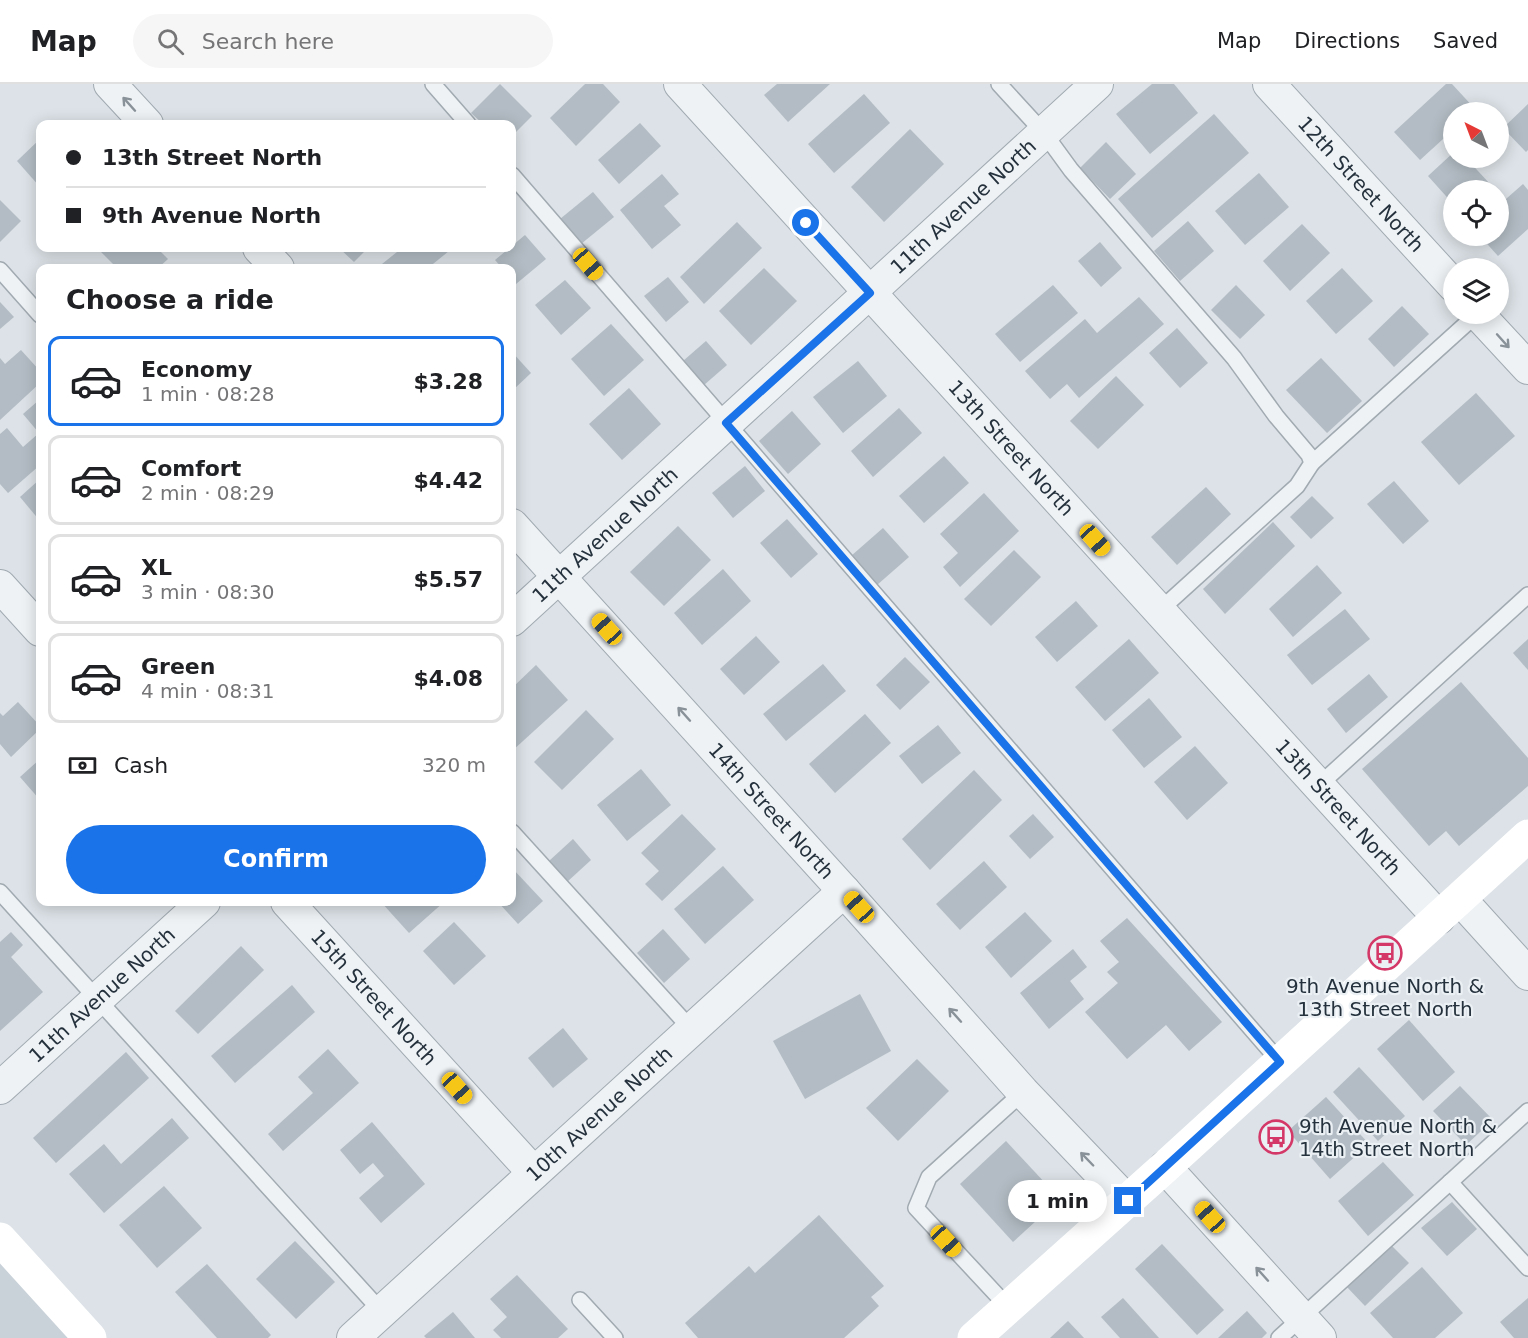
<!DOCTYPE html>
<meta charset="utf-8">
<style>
:root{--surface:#fff;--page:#f6f6f6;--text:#202124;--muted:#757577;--line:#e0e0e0;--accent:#1a73e8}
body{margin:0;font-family:"DejaVu Sans",sans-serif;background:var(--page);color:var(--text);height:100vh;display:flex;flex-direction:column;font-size:22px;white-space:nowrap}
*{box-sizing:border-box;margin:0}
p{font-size:20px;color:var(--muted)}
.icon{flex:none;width:33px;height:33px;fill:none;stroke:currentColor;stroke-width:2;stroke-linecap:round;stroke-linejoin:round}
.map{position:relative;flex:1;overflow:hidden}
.side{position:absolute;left:36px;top:180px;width:480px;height:642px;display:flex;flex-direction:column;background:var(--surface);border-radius:12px;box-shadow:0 3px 15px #0003}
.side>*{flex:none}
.hud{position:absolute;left:36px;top:36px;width:480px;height:132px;border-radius:12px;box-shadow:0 3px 15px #0003;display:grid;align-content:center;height:132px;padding:0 30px;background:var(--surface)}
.needle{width:39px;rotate:318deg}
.fabs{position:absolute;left:1443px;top:18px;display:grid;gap:12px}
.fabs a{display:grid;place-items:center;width:66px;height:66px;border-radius:50%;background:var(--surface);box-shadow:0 3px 15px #0003;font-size:30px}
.end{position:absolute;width:27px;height:27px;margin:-14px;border:8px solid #1a73e8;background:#fff;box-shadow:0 0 0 3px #fff}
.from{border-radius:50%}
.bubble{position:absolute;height:42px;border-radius:21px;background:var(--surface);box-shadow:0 3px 15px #0003;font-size:20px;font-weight:700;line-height:42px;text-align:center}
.car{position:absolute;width:18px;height:36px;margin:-18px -9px;border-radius:8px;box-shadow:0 0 4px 2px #0007;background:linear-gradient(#f5c518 24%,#345 0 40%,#f5c518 0 76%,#345 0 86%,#f5c518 0)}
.hud b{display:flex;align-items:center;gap:21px;height:57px;font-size:22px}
.hud b+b{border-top:2px solid var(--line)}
.hud i{width:15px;height:15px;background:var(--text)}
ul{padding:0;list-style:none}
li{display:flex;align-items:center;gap:18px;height:90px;margin:0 12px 9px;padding:0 18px;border:3px solid var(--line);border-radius:12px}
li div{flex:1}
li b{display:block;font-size:22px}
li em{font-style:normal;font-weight:700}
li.on{border-color:var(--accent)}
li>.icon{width:54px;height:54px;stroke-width:1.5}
h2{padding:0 30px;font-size:27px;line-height:72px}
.pay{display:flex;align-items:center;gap:15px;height:66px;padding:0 30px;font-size:22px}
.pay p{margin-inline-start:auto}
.action{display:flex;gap:12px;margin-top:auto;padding:12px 30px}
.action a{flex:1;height:69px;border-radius:36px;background:var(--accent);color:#fff;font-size:24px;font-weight:700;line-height:69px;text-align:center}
header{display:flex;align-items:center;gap:36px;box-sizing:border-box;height:84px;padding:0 30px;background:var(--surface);border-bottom:2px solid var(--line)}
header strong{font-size:28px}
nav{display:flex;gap:33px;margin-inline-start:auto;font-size:21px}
.search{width:420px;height:54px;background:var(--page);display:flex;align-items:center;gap:15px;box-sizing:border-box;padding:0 21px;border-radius:33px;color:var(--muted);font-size:22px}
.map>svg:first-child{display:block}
</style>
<header>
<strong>Map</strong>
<div class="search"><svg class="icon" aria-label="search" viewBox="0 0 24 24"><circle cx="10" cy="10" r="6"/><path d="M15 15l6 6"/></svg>Search here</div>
<nav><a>Map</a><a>Directions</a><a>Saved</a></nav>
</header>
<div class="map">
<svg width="1528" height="1254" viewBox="0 0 1528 1254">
<rect width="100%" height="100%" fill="#dce2e7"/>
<polygon fill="#c9d1d9" points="0,1177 70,1254 0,1254"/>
<g fill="#b3bcc4">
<polygon points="500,0 532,32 512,52 512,40 483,40 471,29"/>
<polygon points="585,0 603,0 620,18 576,62 550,34"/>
<polygon points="777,0 830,0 788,38 764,11"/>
<polygon points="1152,0 1174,0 1198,29 1150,70 1116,30"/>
<polygon points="1446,0 1452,0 1475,25 1471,28 1454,28 1454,45 1420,76 1394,48"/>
<polygon points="864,10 890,39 834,89 808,60"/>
<polygon points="1528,20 1528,66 1526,68 1503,44"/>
<polygon points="1214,30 1249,69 1152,154 1118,115"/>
<polygon points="640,39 661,62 619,100 598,76"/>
<polygon points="910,45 944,80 884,138 851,103"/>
<polygon points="40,55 40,103 17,77"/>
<polygon points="1106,58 1136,90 1110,115 1080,84"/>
<polygon points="1454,68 1454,74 1466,74 1490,100 1483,106 1454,106 1454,121 1428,92"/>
<polygon points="1259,89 1289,123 1245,161 1215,127"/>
<polygon points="662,90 679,110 664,122 681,141 652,165 620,126"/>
<polygon points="1523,100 1528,106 1528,145 1498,172 1480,152 1498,152 1498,122"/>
<polygon points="593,108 614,133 581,160 560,135"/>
<polygon points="0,116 21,137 0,158"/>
<polygon points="1188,137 1214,167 1180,197 1154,167"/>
<polygon points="737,138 762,164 704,220 680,193"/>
<polygon points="1302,140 1330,169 1290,207 1263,177"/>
<polygon points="525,151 546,175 516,200 512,195 512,184 502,184 495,176"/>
<polygon points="1100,158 1122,184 1101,203 1078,177"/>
<polygon points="106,164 157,164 168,175 158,184 117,184 101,168"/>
<polygon points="339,164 368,164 354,178"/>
<polygon points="402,164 446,164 449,167 428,184 377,184"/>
<polygon points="764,184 797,217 751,261 719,227"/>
<polygon points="1342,184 1373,217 1336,250 1306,217"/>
<polygon points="668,193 689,218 666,238 644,212"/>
<polygon points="565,196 591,224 561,251 535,221"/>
<polygon points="1053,201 1078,229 1020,278 995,250"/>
<polygon points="1236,201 1265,231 1240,255 1211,226"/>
<polygon points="1139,213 1164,240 1079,314 1067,300 1050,315 1025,287 1085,235 1097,249"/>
<polygon points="0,218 14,233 0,245"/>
<polygon points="1402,222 1429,250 1394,283 1368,255"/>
<polygon points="611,240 644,276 604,312 571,275"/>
<polygon points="1177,244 1208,279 1180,304 1149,269"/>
<polygon points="706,257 727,281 704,301 683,277"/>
<polygon points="21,266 40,287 40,299 0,336 0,274 5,280"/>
<polygon points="512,268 531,289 512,307"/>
<polygon points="1321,274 1362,317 1327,349 1286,306"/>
<polygon points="858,277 887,312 843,349 813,313"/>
<polygon points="1116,292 1144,321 1098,365 1070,337"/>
<polygon points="629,304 661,340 622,376 589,340"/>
<polygon points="1476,309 1515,352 1459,401 1421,358"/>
<polygon points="39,316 40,381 8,409 0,400 0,350 7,344 23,363 39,349 23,330"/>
<polygon points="899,324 922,349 873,393 851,367"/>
<polygon points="792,327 821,360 788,390 759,357"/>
<polygon points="944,372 969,399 924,439 899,412"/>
<polygon points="745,382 765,407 733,434 712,409"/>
<polygon points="40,395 40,437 20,413"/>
<polygon points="1394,397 1429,437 1403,460 1367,420"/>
<polygon points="1206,403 1231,430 1177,481 1151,453"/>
<polygon points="984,409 1019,447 960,503 943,483 958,469 940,450"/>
<polygon points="1312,412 1334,434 1311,455 1290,433"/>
<polygon points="787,435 818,470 791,494 760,459"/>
<polygon points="1273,438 1295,462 1225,530 1203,505"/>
<polygon points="678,442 711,476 664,522 630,488"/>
<polygon points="883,444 909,473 877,501 851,472"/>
<polygon points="1014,466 1041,493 991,542 964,515"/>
<polygon points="1317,481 1342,509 1293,553 1269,525"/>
<polygon points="723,485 751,517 702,561 674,529"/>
<polygon points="1076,517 1098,542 1057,578 1035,553"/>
<polygon points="1345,525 1370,555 1312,601 1287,571"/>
<polygon points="756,552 780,578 744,611 720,585"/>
<polygon points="1129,555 1159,589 1105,637 1075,603"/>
<polygon points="1528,555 1528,586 1513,569"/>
<polygon points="905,573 930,598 900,626 876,601"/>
<polygon points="823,580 846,607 786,657 763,630"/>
<polygon points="536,581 568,616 512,667 512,604"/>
<polygon points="1369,590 1388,613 1346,649 1327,625"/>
<polygon points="1461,598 1528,674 1528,702 1459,762 1446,747 1429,762 1362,685"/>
<polygon points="1149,614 1182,653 1144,684 1112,646"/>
<polygon points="18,618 40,642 40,645 11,673 0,660 0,629 3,632"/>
<polygon points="586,626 614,655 562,706 534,678"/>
<polygon points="865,630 891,659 835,709 809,680"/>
<polygon points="938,641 961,669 922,700 899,672"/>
<polygon points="1195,662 1228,699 1187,736 1154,698"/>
<polygon points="40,675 40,716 20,693"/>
<polygon points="641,685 671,721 627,757 597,721"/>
<polygon points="974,686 1002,716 930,786 902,755"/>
<polygon points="682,730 716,765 662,817 645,800 659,787 641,769"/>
<polygon points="1033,730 1054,753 1030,775 1009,752"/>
<polygon points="573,755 591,776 567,798 549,777"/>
<polygon points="984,777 1007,803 960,846 936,820"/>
<polygon points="723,782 754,816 705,860 674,825"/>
<polygon points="513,785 543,817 518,840 498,818 512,818 512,786"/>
<polygon points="381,818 444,818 409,849"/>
<polygon points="1025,828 1052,857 1011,894 985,863"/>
<polygon points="1127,834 1222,938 1189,967 1166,941 1127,975 1085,928 1118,899 1107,888 1119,878 1100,857"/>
<polygon points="454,838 486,872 454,901 423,867"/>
<polygon points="663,845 690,875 664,899 637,869"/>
<polygon points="11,848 23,861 11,873 43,908 0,947 0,858"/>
<polygon points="241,862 264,886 198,950 175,927"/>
<polygon points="1073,865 1087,883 1070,897 1084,915 1049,945 1020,909"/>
<polygon points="292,901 315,928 235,999 211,972"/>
<polygon points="860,910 891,967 805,1015 773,957"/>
<polygon points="1409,936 1455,988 1423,1017 1377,965"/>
<polygon points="563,944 588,975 553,1004 528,974"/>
<polygon points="328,965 359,999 283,1067 268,1050 313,1009 298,993"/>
<polygon points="126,968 149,994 56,1079 33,1054"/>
<polygon points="917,975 949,1007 898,1057 866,1024"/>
<polygon points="1359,983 1405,1032 1378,1057 1333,1008"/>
<polygon points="1460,1002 1493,1036 1466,1061 1433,1027"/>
<polygon points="1326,1013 1369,1060 1330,1095 1288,1047"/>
<polygon points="172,1034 189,1054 104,1129 69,1090 104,1060 121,1080"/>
<polygon points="372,1038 425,1100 381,1139 359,1114 384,1092 373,1079 360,1090 340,1066"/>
<polygon points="1006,1057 1060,1115 1013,1158 960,1100"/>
<polygon points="1383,1078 1414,1111 1368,1152 1338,1117"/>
<polygon points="164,1102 202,1144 157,1184 119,1141"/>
<polygon points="1452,1118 1477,1145 1447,1172 1421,1144"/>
<polygon points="819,1131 884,1202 871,1213 879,1222 844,1254 698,1254 685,1239 749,1182 755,1189"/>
<polygon points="295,1157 335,1198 296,1235 256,1195"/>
<polygon points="1162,1160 1224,1226 1197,1251 1135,1185"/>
<polygon points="1390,1160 1409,1179 1365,1222 1346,1202"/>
<polygon points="207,1180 271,1251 268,1254 217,1254 175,1208"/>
<polygon points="1422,1183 1463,1229 1435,1254 1393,1254 1370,1229"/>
<polygon points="517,1191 568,1245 558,1254 501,1254 493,1246 507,1233 490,1215"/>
<polygon points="1123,1214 1159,1254 1120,1254 1101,1233"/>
<polygon points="1528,1214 1528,1254 1514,1254 1500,1238"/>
<polygon points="1247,1227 1267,1249 1262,1254 1218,1254"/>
<polygon points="453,1228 475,1254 426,1254 424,1252"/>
<polygon points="1068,1237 1084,1254 1050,1254"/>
</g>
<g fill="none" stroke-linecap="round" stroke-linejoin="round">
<defs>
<g id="lane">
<polyline points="433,0 468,40"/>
<polyline points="999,0 1044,49 1071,86 1234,274 1276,332 1309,371 1312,379 1297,402 1159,527"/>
<polyline points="512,91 1280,978"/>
<polyline points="0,186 40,231"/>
<polyline points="1312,379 1477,230"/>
<polyline points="1318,702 1528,511"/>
<polyline points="512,748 692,946"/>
<polyline points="0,808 382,1228"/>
<polyline points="1450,1098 1528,1184"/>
<polyline points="580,1216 615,1254"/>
<polyline points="1007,1222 916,1124 929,1093 1023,1008"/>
<polyline points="1279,1254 1528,1027"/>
</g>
<g id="street">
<polyline points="110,0 147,40"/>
<path id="s1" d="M680 0 1439 834"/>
<path id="s2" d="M1269 0 1454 202"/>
<polyline points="259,164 278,184"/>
<polyline points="1478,230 1528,284"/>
<path id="s3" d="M512 441 844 807 1023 1008 1127 1117"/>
<polyline points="0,502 40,546"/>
<path id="s4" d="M512 536 1097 0"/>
<polyline points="1460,815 1528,890"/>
<path id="s5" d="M287 818 534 1089"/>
<path id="s6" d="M0 1004 204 818"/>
<polyline points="1165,1083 1320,1254"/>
<path id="s7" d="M353 1254 844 807"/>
</g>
</defs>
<use href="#lane" stroke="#a1aab1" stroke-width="18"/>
<use href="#street" stroke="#a1aab1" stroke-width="34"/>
<use href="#lane" stroke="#eef2f5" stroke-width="15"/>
<use href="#street" stroke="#eef2f5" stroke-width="32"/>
<g stroke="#fff" stroke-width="33">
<polyline points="0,1155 90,1254"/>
<polyline points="974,1254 1165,1083 1528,752"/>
</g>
</g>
<defs><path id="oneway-shaft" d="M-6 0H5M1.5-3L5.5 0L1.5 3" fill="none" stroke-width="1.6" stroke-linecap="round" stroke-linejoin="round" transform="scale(1.5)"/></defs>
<g stroke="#8a9299">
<use href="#oneway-shaft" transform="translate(129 20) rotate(-132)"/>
<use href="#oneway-shaft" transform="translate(1503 257) rotate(48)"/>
<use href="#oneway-shaft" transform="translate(684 630) rotate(-132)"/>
<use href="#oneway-shaft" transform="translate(955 931) rotate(-132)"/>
<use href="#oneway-shaft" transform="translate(1087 1075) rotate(-134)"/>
<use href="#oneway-shaft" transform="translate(1262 1190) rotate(-132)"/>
</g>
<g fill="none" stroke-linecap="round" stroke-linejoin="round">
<polyline stroke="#1a73e8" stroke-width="8" points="806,139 870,209 726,339 1280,978 1128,1117"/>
</g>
<defs>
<symbol id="bus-ring" viewBox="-11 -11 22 22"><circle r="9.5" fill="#ebf0f5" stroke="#d43868" stroke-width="1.5"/><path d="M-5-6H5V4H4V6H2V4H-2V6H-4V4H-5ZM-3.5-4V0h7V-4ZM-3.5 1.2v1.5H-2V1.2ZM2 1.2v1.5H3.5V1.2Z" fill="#d43868"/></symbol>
</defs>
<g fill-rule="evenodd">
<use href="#bus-ring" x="1366" y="850" width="38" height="38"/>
<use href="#bus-ring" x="1257" y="1034" width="38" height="38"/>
</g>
<g text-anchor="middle" stroke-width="4.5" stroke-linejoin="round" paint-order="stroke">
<g font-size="20" fill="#25323d" stroke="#ebf0f5">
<text dy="7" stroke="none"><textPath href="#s2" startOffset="136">12th Street North</textPath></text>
<text dy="7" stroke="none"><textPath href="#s4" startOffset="612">11th Avenue North</textPath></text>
<text dy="7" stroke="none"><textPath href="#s1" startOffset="492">13th Street North</textPath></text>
<text dy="7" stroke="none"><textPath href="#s4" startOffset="126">11th Avenue North</textPath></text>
<text dy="7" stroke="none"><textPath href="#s1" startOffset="978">13th Street North</textPath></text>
<text dy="7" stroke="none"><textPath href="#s3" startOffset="386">14th Street North</textPath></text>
<text dy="7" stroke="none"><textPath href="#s6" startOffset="138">11th Avenue North</textPath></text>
<text dy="7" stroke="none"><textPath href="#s5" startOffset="129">15th Street North</textPath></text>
<text dy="7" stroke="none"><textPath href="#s7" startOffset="333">10th Avenue North</textPath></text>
</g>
<g font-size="20" fill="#25323d" stroke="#ebf0f5">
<text x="1385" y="909">9th Avenue North &amp;<tspan x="1385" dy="23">13th Street North</tspan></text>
<text x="1299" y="1049" text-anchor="start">9th Avenue North &amp;<tspan x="1299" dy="23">14th Street North</tspan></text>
</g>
</g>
</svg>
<div class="fabs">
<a><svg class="needle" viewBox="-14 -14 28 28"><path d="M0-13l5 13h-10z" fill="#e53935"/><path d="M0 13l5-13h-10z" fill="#757577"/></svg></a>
<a><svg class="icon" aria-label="locate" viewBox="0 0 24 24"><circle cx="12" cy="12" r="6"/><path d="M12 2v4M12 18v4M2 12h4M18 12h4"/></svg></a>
<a><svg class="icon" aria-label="layers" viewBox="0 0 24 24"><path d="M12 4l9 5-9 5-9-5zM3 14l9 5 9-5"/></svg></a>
</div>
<i class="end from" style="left:806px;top:139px"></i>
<i class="end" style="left:1128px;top:1117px"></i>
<div class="bubble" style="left:1008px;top:1096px;width:99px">1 min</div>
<i class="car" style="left:588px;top:180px;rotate:139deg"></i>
<i class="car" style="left:1095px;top:456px;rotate:138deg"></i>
<i class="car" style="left:607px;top:545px;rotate:318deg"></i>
<i class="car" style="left:859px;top:823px;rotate:318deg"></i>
<i class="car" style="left:457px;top:1004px;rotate:138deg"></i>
<i class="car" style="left:1210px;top:1133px;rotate:318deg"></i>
<i class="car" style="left:946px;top:1157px;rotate:137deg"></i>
<div class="hud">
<b><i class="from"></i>13th Street North</b>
<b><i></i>9th Avenue North</b>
</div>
<section class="side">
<h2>Choose a ride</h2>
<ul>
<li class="on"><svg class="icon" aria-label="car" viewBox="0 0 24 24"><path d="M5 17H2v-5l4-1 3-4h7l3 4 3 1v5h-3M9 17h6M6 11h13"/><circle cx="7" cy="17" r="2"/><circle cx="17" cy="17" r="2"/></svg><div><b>Economy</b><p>1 min · 08:28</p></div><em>$3.28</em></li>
<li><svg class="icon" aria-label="car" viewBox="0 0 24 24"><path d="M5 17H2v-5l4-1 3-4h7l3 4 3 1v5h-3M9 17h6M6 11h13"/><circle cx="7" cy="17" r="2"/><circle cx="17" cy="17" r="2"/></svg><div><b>Comfort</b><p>2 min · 08:29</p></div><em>$4.42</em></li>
<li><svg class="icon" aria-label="car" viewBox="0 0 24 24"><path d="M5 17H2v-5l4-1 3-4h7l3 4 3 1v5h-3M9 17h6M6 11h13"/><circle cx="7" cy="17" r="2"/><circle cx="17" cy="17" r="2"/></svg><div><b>XL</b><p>3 min · 08:30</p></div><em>$5.57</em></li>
<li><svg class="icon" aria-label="car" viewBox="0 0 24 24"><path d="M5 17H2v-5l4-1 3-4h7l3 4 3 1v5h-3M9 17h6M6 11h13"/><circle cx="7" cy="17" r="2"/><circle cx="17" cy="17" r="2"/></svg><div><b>Green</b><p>4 min · 08:31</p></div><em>$4.08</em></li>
</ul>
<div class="pay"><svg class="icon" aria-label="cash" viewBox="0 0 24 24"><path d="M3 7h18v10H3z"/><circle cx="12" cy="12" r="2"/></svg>Cash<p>320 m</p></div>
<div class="action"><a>Confirm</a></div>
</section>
</div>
